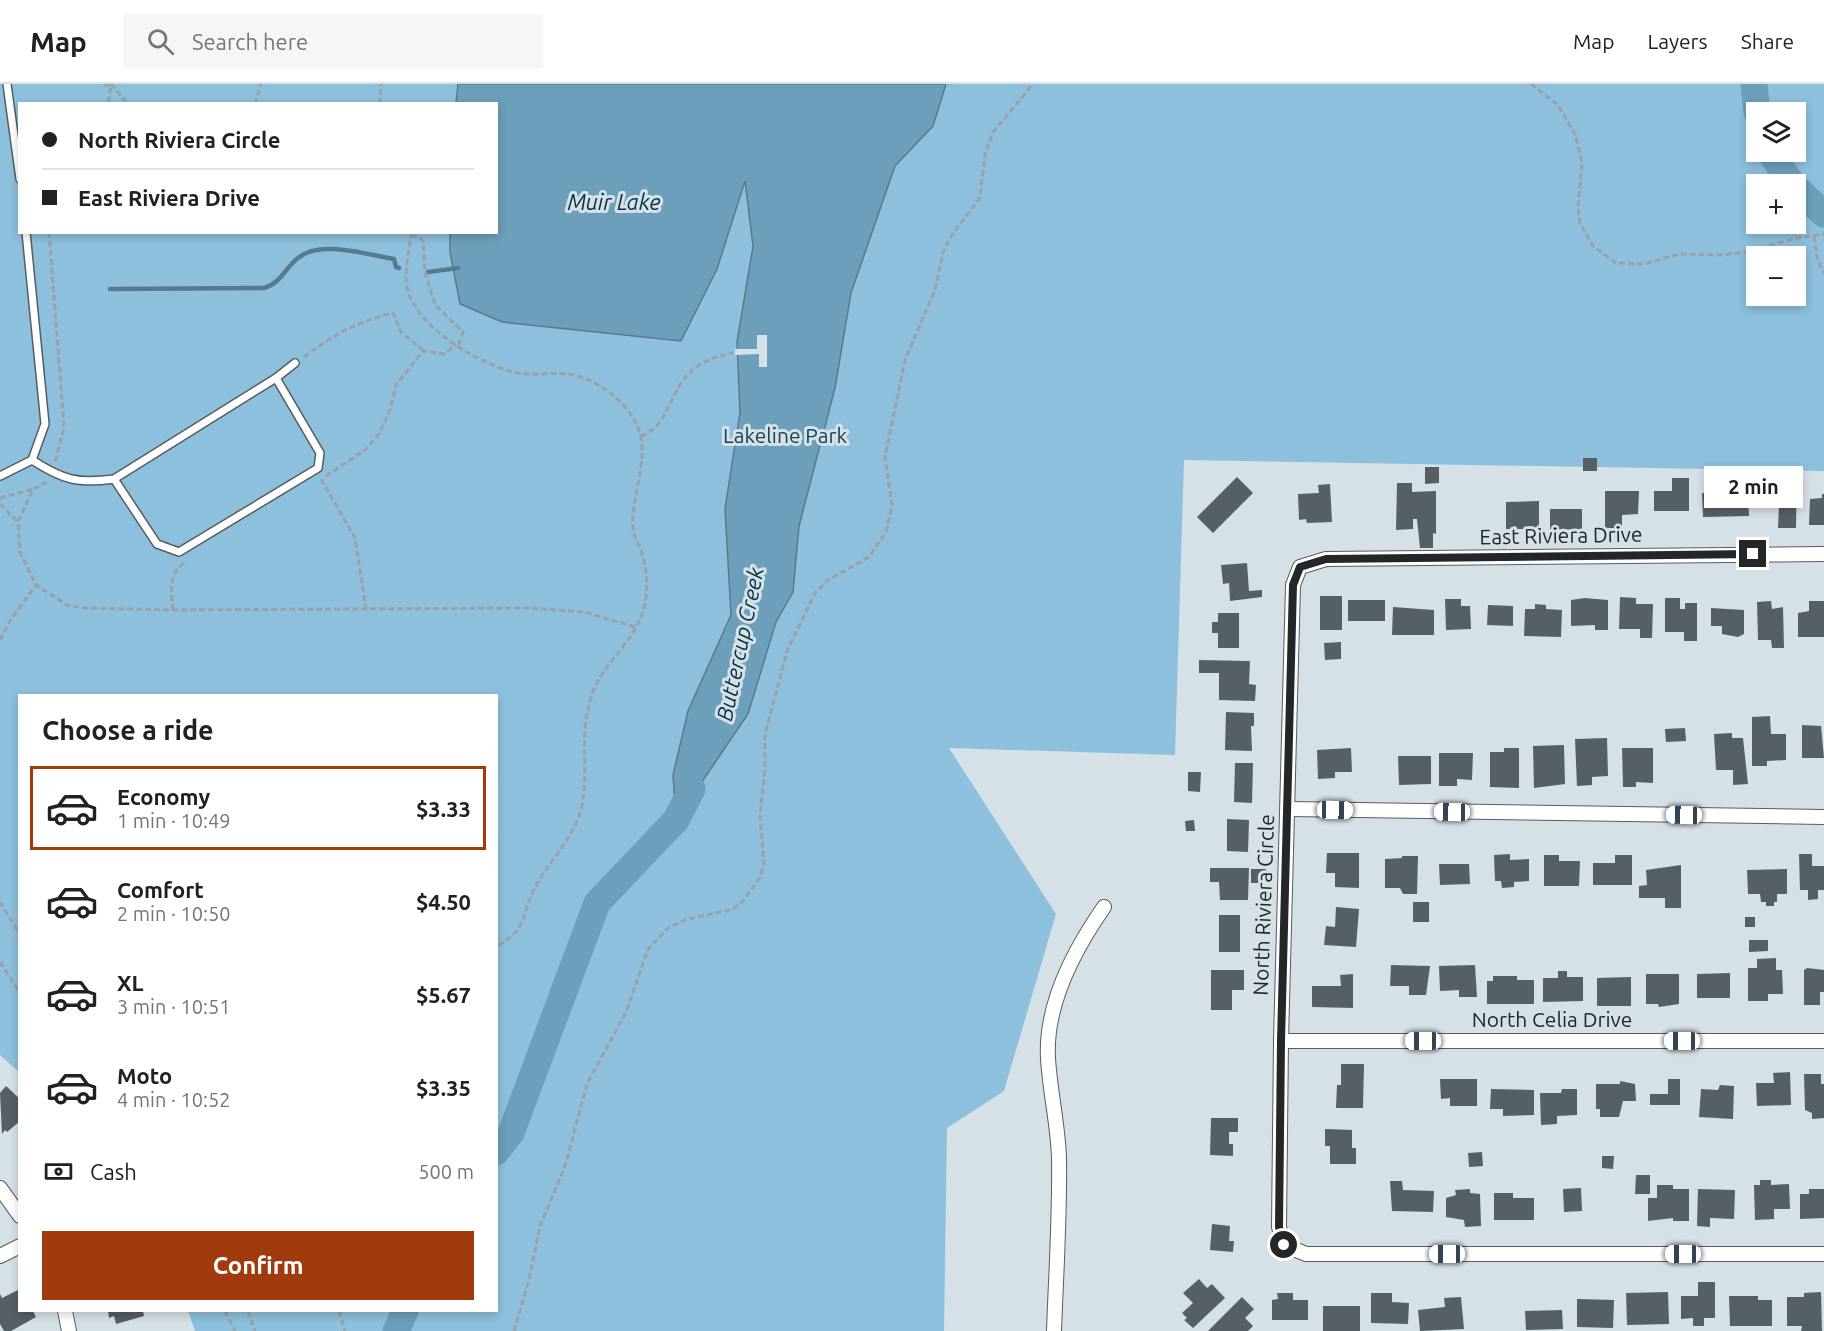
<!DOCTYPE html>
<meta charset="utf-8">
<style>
:root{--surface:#fff;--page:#f6f6f6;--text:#202124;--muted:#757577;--line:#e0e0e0;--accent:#a13b0e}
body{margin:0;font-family:Ubuntu,sans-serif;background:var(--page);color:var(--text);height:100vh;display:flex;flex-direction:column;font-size:22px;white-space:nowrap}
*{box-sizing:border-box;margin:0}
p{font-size:20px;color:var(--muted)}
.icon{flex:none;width:33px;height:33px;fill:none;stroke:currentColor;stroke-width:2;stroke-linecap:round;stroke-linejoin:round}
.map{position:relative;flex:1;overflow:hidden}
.side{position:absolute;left:18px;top:610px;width:480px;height:618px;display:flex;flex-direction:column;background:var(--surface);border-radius:0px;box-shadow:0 3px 9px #0003}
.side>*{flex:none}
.top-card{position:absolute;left:18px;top:18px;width:480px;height:132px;border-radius:0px;box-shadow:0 3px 9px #0003;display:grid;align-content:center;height:132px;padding:0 24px;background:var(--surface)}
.buttons{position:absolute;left:1746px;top:18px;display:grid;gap:12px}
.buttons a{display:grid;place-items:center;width:60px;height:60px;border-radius:0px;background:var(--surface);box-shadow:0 3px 9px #0003;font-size:30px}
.end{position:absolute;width:27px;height:27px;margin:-14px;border:8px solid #232729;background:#fff;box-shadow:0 0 0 3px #fff}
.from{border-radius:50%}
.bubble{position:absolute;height:42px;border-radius:0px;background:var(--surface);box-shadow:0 3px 9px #0003;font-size:20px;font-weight:700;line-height:42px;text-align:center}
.car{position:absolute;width:18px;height:36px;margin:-18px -9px;border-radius:8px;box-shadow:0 0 4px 2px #0007;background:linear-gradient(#fff 24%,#345 0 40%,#fff 0 76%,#345 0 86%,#fff 0)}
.top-card b{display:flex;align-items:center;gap:21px;height:57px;font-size:22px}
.top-card b+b{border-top:2px solid var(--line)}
.top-card i{width:15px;height:15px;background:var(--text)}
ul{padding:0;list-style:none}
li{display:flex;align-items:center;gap:18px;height:84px;margin:0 12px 9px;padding:0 12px;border:3px solid transparent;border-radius:0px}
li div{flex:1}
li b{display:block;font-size:22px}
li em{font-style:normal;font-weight:700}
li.selected{border-color:var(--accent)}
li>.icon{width:54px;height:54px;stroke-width:1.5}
h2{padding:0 24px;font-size:27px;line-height:72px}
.pay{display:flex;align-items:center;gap:15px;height:66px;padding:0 24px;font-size:22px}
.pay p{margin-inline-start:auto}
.primary-button{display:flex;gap:12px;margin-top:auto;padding:12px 24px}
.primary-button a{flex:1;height:69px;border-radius:0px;background:var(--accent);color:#fff;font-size:24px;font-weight:700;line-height:69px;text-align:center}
header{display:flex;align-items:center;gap:36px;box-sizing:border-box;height:84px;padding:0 30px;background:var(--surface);border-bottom:2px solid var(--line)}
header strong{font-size:28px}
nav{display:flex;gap:33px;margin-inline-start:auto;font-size:21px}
.search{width:420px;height:54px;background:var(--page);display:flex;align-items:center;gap:15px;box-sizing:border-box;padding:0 21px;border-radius:0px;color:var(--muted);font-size:22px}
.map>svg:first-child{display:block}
</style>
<header>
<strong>Map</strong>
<div class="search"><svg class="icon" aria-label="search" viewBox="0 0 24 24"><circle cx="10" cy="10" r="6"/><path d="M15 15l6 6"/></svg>Search here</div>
<nav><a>Map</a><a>Layers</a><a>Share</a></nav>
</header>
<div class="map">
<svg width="1824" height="1247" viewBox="0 0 1824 1247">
<rect width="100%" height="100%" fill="#d6e1e7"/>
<path fill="#8dc0dc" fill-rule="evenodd" d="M0 0H1824V387L1184 376 1175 671 949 664 1056 830 1004 1007 947 1044 944 1247H195L188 1227H496V612H20L19 988 0 971ZM20 20H496V148H20ZM1756 28H1796V68H1756ZM1756 100H1796V140H1756ZM1756 172H1796V212H1756Z"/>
<polygon fill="#6c9fba" stroke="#567b8e" stroke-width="1.5" points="458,0 946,0 933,42 895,82 851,209 835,304 799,442 793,508 776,538 748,630 676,736 673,691 688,627 731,531 725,425 740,328 737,258 753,162 745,97 717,185 681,257 502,238 460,220 450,168 450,149 496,148 496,20 456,19"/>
<polygon fill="#d6e1e7" points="757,251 767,251 767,283 759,283 759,270 735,271 735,265 757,265"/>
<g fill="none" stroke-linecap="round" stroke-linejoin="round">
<g stroke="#567b8e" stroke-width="4.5">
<polyline points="428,188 458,184"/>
<path d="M110 205 264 204C281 199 285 184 298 174 320 155 368 171 394 175L396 183 399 184"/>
</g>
<g stroke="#6c9fba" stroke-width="27">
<polyline points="1754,0 1757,28"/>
<polyline points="1770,68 1792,100"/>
<polyline points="1796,104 1824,130"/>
<polyline points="496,1068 511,1049 597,819 676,736 692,705"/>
<polyline points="396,1247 405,1227"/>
</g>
</g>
<g fill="#565f64">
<rect x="1583" y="374" width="14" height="13"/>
<polygon points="1425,383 1439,383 1439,399 1425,400"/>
<polygon points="1771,385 1797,385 1796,444 1778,444 1779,422 1758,421 1758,388 1771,389"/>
<polygon points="1237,393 1253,409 1213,449 1197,433"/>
<polygon points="1672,394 1689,394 1689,427 1654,427 1654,407 1672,407"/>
<polygon points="1397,399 1412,399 1412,408 1436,407 1436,450 1433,449 1433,464 1420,464 1417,435 1413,435 1413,445 1396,446"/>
<polygon points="1330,400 1332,438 1307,439 1306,435 1299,436 1298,410 1319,409 1318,401"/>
<polygon points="1710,405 1718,405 1718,409 1748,407 1749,432 1703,433 1702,409 1710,409"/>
<polygon points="1605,407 1639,407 1638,430 1622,431 1622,444 1605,444"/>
<polygon points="1822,410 1824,410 1824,441 1809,441 1810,415 1822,414"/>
<polygon points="1539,417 1539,445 1506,445 1506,418"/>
<polygon points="1550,425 1582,425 1582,446 1550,445"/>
<polygon points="1247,479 1249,507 1262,506 1262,513 1230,517 1229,499 1223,500 1221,481"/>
<rect x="1320" y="512" width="22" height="34"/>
<polygon points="1620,513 1636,514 1636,520 1653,520 1652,554 1640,554 1640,545 1619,545"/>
<polygon points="1585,514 1608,516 1608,546 1595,546 1595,541 1571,542 1571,516"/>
<polygon points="1665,514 1680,514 1680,525 1685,525 1685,519 1697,519 1697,557 1684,557 1684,548 1665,548"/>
<polygon points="1445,515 1461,515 1461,522 1470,522 1471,545 1446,546"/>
<rect x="1348" y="516" width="37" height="21"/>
<polygon points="1771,517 1772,525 1783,523 1784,564 1772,564 1771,556 1758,556 1757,518"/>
<polygon points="1809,517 1824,517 1824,553 1798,553 1798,529 1809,527"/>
<polygon points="1535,520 1546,521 1546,525 1562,526 1561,553 1524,552 1525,525 1535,525"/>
<polygon points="1488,521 1513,522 1513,542 1487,541"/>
<polygon points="1393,523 1434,526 1434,551 1392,551"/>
<polygon points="1711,524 1744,526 1744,550 1738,553 1722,550 1722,542 1711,542"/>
<polygon points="1218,529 1239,529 1239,564 1218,564 1218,549 1212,549 1212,538 1218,538"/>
<polygon points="1341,558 1341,575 1325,576 1324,559"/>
<polygon points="1199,576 1250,577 1249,600 1256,601 1255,617 1219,616 1219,589 1199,589"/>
<polygon points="1226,628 1254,629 1254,642 1251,642 1252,667 1225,666"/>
<polygon points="1770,632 1771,650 1786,650 1786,676 1767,677 1767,682 1752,682 1752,633"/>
<polygon points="1802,641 1821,642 1824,674 1802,674"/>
<polygon points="1685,644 1686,657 1666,658 1665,645"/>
<polygon points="1732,649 1732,654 1743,654 1748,700 1733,701 1733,686 1716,686 1714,650"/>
<polygon points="1607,654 1608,692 1592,693 1592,701 1577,702 1575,655"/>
<polygon points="1564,661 1565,700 1534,704 1533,662"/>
<polygon points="1351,664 1352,688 1335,688 1335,694 1318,695 1317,666"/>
<polygon points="1504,664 1519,664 1519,704 1490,703 1490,668 1504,668"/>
<polygon points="1622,664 1653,664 1653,699 1636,698 1636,703 1623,703"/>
<polygon points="1439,669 1473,669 1472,696 1457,695 1457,702 1439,702"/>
<polygon points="1398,672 1431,672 1431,700 1399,701"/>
<polygon points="1235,679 1253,679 1252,719 1234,718"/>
<polygon points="1188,688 1201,688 1200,708 1188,707"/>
<polygon points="1227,735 1249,736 1248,768 1227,767"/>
<polygon points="1194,736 1195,747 1186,747 1185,737"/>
<polygon points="1327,769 1359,769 1359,804 1335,803 1335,789 1326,789"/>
<polygon points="1510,770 1510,776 1529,775 1529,797 1514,798 1514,803 1502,804 1501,797 1495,797 1494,771"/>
<polygon points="1799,770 1812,770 1812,782 1824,782 1824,806 1818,806 1818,815 1808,816 1808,806 1800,806"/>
<polygon points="1544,771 1559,771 1559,777 1580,777 1579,802 1544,802"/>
<polygon points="1615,771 1632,771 1632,801 1593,801 1593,779 1615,779"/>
<polygon points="1402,772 1418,772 1417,810 1403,810 1400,804 1385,804 1385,775 1402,774"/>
<polygon points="1439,780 1469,780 1470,800 1440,801"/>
<polygon points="1681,781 1681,824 1665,824 1665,814 1639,814 1639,802 1647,801 1646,786"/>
<polygon points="1210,784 1249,784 1248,816 1220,816 1219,798 1210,798"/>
<rect x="1251" y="785" width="15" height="14"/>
<polygon points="1787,785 1787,810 1777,810 1777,818 1774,818 1774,822 1766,822 1766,818 1761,818 1760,810 1748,810 1747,786"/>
<rect x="1413" y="818" width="16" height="20"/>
<polygon points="1336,823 1359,825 1356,863 1324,861 1326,842 1335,843"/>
<rect x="1219" y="831" width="21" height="37"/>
<rect x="1745" y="833" width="10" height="10"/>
<polygon points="1749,856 1768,856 1768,867 1749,868"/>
<polygon points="1776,874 1776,886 1782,886 1783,910 1768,910 1768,917 1748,917 1748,884 1757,884 1757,875"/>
<polygon points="1391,881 1430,882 1426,911 1409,911 1409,902 1390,902"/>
<polygon points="1475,881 1477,913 1459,913 1459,906 1440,907 1439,882"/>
<polygon points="1807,884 1824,886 1824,908 1820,908 1820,921 1804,921 1804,886"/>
<polygon points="1211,886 1244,886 1244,906 1232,906 1232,926 1211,926"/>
<polygon points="1558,887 1567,887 1567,893 1583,893 1583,917 1543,918 1543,894 1558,894"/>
<polygon points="1730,889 1730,914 1697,914 1697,890"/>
<polygon points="1353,890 1353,924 1312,923 1312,902 1341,902 1340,891"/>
<polygon points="1646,890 1679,890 1679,920 1659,923 1658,920 1646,920"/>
<polygon points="1493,892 1517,892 1517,896 1534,896 1534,920 1487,920 1487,897 1493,897"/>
<polygon points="1631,893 1631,922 1597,922 1597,894"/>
<polygon points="1341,980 1364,980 1363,1024 1336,1024 1337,1001 1341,1001"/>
<polygon points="1790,988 1791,1021 1757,1022 1756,999 1774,999 1773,989"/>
<polygon points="1804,990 1821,990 1821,1000 1824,1000 1824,1034 1812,1035 1812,1029 1805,1026"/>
<polygon points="1440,995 1477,995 1477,1022 1450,1022 1450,1014 1441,1015"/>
<polygon points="1668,995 1680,995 1680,1021 1650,1021 1650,1010 1668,1010"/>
<polygon points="1620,997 1635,1000 1636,1017 1623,1017 1619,1033 1600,1033 1600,1025 1596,1025 1596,1000 1620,1000"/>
<polygon points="1720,1001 1734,1002 1733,1035 1699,1033 1701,1005 1718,1006"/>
<polygon points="6,1002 20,1015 20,1037 7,1048 5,1046 2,1050 0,1009"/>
<polygon points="1491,1005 1534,1006 1534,1031 1503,1032 1503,1025 1490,1025"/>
<polygon points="1562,1005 1577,1005 1577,1031 1557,1032 1557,1040 1541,1041 1540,1009 1561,1009"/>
<polygon points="1211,1034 1238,1034 1238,1048 1229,1048 1229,1060 1233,1060 1233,1072 1210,1071"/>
<polygon points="1325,1045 1352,1046 1352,1064 1356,1064 1356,1080 1330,1080 1330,1062 1325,1062"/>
<polygon points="1482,1068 1483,1082 1469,1083 1468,1069"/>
<polygon points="1602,1072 1614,1072 1613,1085 1602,1084"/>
<polygon points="1636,1091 1650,1091 1650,1110 1635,1110"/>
<polygon points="1760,1096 1771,1096 1771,1101 1789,1100 1790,1125 1774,1125 1774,1135 1755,1136 1754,1101 1760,1101"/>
<polygon points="1390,1097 1402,1097 1403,1106 1434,1107 1433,1128 1392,1127"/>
<polygon points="1657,1101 1673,1101 1673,1105 1689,1105 1689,1137 1673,1137 1673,1134 1648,1137 1648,1114 1657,1114"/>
<polygon points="1581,1104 1582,1127 1564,1128 1563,1105"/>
<polygon points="1470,1105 1470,1109 1480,1110 1481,1142 1465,1143 1464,1136 1446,1133 1446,1114 1456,1111 1455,1106"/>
<polygon points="1698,1105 1735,1106 1734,1135 1710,1134 1710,1143 1697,1142"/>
<polygon points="1809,1105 1824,1105 1824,1134 1800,1135 1800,1110 1809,1110"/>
<polygon points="1494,1109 1513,1109 1513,1114 1534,1114 1534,1136 1494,1136"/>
<polygon points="1212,1140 1230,1142 1229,1157 1234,1157 1233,1168 1210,1166"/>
<polygon points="1199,1195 1207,1204 1212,1200 1225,1214 1193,1244 1184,1236 1187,1234 1182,1229 1193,1219 1183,1209"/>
<polygon points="1698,1198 1715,1198 1715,1234 1704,1234 1704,1242 1693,1242 1693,1234 1681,1235 1681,1212 1698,1212"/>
<polygon points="20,1205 20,1227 33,1227 36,1233 11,1247 4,1247 0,1240 0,1210 2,1214"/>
<polygon points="1668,1208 1669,1240 1627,1241 1626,1209"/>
<polygon points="1821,1208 1822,1247 1801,1247 1802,1242 1787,1242 1787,1213 1804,1213 1804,1209"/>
<polygon points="1277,1209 1293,1209 1293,1216 1308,1216 1308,1236 1272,1236 1272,1216 1278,1215"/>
<polygon points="1371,1209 1392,1209 1392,1218 1409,1219 1408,1240 1371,1239"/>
<polygon points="1729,1212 1758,1212 1758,1216 1772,1216 1772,1242 1730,1242"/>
<polygon points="1242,1213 1254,1225 1245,1234 1253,1242 1248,1247 1208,1247"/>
<polygon points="1461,1213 1464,1245 1420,1247 1418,1226 1445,1223 1444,1214"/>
<polygon points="1577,1215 1614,1216 1613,1244 1577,1243"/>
<rect x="1323" y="1222" width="37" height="25"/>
<polygon points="1562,1226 1563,1245 1526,1246 1525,1227"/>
<polygon points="108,1227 143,1227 144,1232 116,1240 114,1232 109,1234"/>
</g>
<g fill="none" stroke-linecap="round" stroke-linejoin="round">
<defs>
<g id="lane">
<polyline points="7,0 20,95"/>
<polyline points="276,294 295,279"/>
<path d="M32 376C63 396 78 400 114 395L157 460 179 468 318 384 320 369 276 294 114 395"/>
<polyline points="0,392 32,376 45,340 26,148"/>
</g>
<g id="street">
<polyline points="1824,470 1326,475 1300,483 1293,501 1281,957 1279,1143 1284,1161 1306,1170 1824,1170"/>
<polyline points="1289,725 1824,733"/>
<polyline points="1281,957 1824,957"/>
<polyline points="0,1104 20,1132"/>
<polyline points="0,1172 20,1162"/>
<polyline points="65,1227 69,1247"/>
<path d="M1054 1247C1056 1190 1060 1132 1059 1074 1058 1041 1050 1008 1048 974 1045 920 1074 866 1104 823"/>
</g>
</defs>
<use href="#lane" stroke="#545d62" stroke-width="10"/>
<use href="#street" stroke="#545d62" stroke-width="16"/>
<g stroke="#99a2a6" stroke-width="3" stroke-dasharray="6 3" stroke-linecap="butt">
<polyline points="104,0 111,2 108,20"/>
<polyline points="111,0 128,20"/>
<polyline points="1531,0 1558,21 1575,50 1582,78 1578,123 1580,139 1593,162 1616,179 1644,180 1679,170 1720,171 1747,168 1792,155 1824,150"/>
<polyline points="255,20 261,0"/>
<polyline points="380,20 381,0"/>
<polyline points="49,148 64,343 55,379"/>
<path d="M411 148C410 166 404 185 407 203 415 243 480 281 518 289 534 292 552 288 568 290 596 294 623 315 636 339 652 370 631 410 633 443 633 452 639 460 642 469 647 488 649 508 643 527 634 558 604 578 593 608 577 651 590 681 582 721 575 756 545 779 531 812 526 823 525 835 518 845 512 853 504 858 496 863"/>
<polyline points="411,152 419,153 423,157 425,188 435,221 463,248 458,262"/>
<polyline points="1814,152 1817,174 1824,190"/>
<path d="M304 273C335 250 356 238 393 229L401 248 423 266"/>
<path d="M641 352C682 336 661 281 733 269"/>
<polyline points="326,392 365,366 379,350 390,326 396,301 423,267 444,270 456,261"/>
<polyline points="321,395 355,454 366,525"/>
<polyline points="47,398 33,405 18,438 20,468 36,501 67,521 85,524 173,526 531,524 584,528 635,543"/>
<polyline points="0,414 33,405"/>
<polyline points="0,420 18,438"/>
<path d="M173 526C171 505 168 489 187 477"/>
<polyline points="0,556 11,535 36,501"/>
<polyline points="0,818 20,851"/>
<polyline points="0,878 20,909"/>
<polyline points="225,1227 235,1247"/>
<polyline points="248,1227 255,1247"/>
<polyline points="339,1227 345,1247"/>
<polyline points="514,1247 529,1196 540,1142 565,1082 587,1000 626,928 648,865 668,844 685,836 733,825 742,818 760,794 764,780 760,730 765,686 765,650 787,567 815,509 828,496 869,473 886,448 892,421 885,373 905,276 935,206 943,168 951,152 980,114 985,71 993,48 1033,0"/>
</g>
<use href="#lane" stroke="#fff" stroke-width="7"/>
<use href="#street" stroke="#fff" stroke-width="14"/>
</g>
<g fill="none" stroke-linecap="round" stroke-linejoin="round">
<polyline stroke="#232729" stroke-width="8" points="1284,1161 1279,1143 1281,957 1293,501 1300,483 1326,475 1753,470"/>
</g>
<g text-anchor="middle" stroke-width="6" stroke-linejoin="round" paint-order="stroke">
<g font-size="21" fill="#174256" stroke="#d6e1e7">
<text x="785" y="359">Lakeline Park</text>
</g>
<g font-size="21" fill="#232729" stroke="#d6e1e7">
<text transform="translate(1561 452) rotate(-1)" y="7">East Riviera Drive</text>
<text transform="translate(1264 821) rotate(-88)" y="7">North Riviera Circle</text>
<text x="1552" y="943">North Celia Drive</text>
</g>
<g font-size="22" font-style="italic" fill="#033245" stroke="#d6e1e7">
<text x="614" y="126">Muir Lake</text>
<text transform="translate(740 560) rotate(-78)" y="8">Buttercup Creek</text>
</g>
</g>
</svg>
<div class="buttons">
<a><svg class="icon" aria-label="layers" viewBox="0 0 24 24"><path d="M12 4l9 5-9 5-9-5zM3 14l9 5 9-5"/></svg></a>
<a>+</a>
<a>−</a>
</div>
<i class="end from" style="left:1284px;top:1161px"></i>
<i class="end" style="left:1753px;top:470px"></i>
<div class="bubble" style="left:1704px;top:382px;width:99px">2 min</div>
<i class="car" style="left:1335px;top:726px;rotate:91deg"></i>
<i class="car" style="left:1452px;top:728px;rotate:271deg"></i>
<i class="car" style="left:1684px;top:731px;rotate:271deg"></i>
<i class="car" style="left:1423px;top:957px;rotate:270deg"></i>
<i class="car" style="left:1682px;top:957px;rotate:270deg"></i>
<i class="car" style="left:1447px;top:1170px;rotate:270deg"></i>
<i class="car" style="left:1683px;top:1170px;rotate:270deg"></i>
<div class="top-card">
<b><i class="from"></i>North Riviera Circle</b>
<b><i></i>East Riviera Drive</b>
</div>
<section class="side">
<h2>Choose a ride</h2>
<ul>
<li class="selected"><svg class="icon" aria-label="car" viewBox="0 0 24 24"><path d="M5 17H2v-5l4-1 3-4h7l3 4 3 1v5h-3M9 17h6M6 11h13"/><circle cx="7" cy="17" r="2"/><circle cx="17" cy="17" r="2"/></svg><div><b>Economy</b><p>1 min · 10:49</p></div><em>$3.33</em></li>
<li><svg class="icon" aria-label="car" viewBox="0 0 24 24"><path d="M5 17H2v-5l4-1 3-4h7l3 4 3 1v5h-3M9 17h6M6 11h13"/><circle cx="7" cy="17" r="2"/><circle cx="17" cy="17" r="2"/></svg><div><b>Comfort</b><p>2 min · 10:50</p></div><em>$4.50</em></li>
<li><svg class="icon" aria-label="car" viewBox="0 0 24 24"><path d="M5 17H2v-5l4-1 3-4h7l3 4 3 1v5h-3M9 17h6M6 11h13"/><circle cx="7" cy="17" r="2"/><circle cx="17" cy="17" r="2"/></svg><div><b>XL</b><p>3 min · 10:51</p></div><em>$5.67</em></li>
<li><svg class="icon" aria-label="car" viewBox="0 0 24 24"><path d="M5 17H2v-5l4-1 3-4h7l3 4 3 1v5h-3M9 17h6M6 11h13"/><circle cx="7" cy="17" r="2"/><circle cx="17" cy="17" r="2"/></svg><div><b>Moto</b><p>4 min · 10:52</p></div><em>$3.35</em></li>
</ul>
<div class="pay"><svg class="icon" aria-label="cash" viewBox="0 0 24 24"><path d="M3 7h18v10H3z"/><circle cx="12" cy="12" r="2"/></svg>Cash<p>500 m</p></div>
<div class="primary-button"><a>Confirm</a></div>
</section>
</div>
